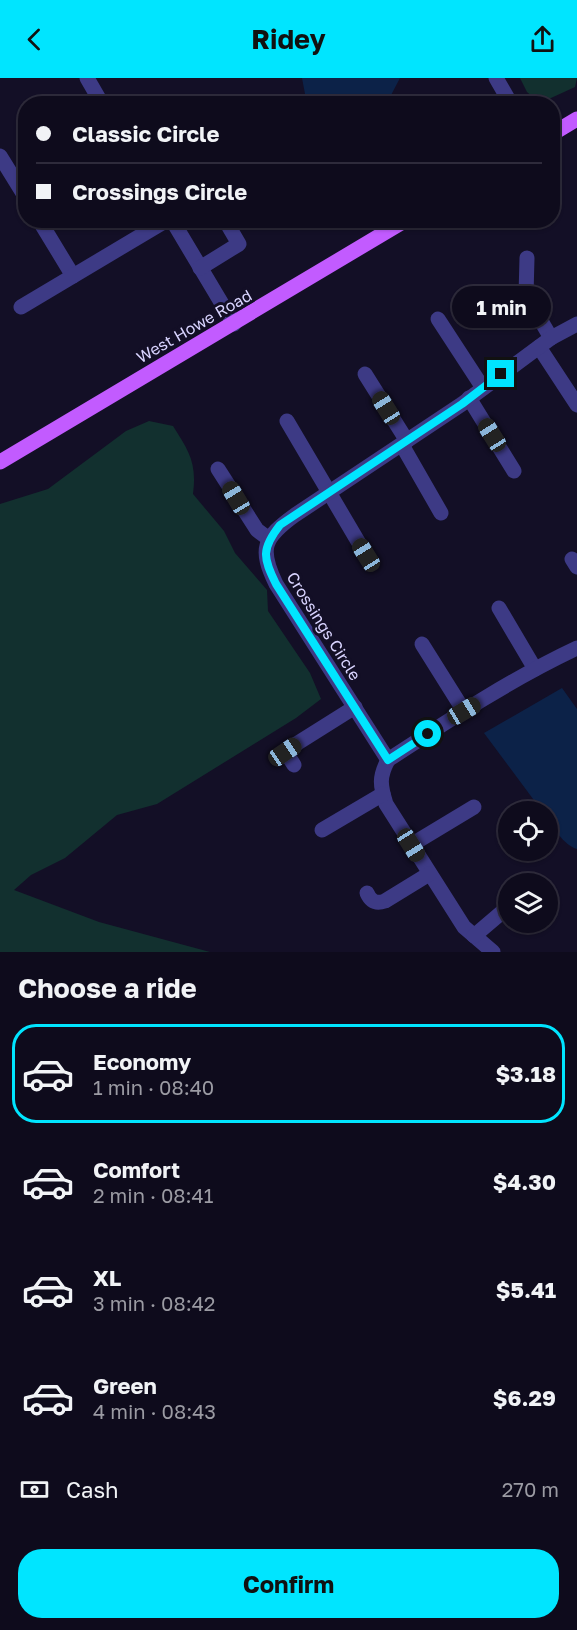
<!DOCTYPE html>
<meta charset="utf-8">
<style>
:root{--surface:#0e0b1c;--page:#171425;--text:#f1f3f6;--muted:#9b9ba3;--line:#2e2b3b;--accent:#00e5ff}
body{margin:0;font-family:"Golos Text",sans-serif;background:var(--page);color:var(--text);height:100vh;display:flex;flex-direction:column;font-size:22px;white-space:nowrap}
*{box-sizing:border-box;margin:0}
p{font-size:20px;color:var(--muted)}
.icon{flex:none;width:33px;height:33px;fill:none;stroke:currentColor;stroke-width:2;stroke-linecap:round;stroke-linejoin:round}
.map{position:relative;height:874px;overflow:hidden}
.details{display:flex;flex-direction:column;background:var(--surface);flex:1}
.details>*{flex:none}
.top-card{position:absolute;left:18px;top:18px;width:542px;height:132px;border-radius:24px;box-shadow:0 2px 4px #0004,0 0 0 2px var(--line);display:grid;align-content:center;height:132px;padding:0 18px;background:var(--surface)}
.tools{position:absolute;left:498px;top:723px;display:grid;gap:12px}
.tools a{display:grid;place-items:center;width:60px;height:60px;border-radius:50%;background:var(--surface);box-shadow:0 2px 4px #0004,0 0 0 2px var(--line);font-size:30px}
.end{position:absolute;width:27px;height:27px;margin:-14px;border:8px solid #00e5ff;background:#111;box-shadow:0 0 0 3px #111}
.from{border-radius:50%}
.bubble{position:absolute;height:42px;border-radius:21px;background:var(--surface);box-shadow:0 2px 4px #0004,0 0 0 2px var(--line);font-size:20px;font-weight:700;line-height:42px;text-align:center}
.car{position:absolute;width:18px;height:36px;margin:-18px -9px;border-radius:8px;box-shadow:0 0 4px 2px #0007;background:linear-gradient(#222 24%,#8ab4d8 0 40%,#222 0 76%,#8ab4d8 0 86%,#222 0)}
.top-card b{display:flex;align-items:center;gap:21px;height:57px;font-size:22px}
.top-card b+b{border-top:2px solid var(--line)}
.top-card i{width:15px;height:15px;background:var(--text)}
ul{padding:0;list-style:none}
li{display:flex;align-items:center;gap:18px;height:99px;margin:0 12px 9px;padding:0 6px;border:3px solid transparent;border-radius:24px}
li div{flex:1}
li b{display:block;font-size:22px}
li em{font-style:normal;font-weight:700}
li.active{border-color:var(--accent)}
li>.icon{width:54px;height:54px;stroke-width:1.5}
h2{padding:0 18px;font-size:27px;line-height:72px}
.pay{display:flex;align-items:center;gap:15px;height:66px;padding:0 18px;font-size:22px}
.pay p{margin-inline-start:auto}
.primary-button{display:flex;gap:12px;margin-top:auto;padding:12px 18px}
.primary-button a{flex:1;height:69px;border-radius:24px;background:var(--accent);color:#111;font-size:24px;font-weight:700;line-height:69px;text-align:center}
header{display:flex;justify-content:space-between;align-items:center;height:78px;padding:0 18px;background:var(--accent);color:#111;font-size:27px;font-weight:700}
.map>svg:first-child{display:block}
</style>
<header><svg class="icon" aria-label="back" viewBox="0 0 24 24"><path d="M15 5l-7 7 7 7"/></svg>Ridey<svg class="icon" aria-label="share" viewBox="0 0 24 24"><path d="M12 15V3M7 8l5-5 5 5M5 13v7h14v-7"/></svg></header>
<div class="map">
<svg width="577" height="874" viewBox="0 0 577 874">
<rect width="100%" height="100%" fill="#130f26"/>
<g fill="#12302f">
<polygon points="520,0 577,0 575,9 540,25 527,14"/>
<path d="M149 343 173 348C189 373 197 385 193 416L224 453 235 475 267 512 268 533 310 595 321 621 296 640 157 726 117 737 65 780 31 797 14 812 99 844 210 874H0V426L48 411 126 353Z"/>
</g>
<g fill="#0c2248">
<polygon points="302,0 400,0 390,19 380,26 305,25 306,21"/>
<path d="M562 610 577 631V771C565 768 548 746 548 734L542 733 484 655Z"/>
</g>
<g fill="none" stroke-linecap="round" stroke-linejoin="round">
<g stroke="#3d3a85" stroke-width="15">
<polyline points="87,0 102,26"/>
<polyline points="496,0 511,26"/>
<polyline points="0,78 26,120"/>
<polyline points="39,142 73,198"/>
<polyline points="172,142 234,246"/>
<polyline points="527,180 526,217 551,260"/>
<polyline points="200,190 239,166 225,142"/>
<polyline points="21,229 167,142"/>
<polyline points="438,241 483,310"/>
<polyline points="539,269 577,327"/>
<polyline points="365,296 407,363"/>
<polyline points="469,320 514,393"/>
<polyline points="287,343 366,477"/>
<polyline points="402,367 441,435"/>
<polyline points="218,391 257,452 269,461"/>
<polyline points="572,481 577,489"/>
<polyline points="499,530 535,591"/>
<polyline points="422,566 464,633"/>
<path d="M388 682 276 506C259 471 263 460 295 437L462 326 551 260 577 246"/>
<path d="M388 682C379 699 380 707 386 726L464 849 493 874"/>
<path d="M388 682C449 642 511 601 577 570"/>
<polyline points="294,687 285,673 355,629"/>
<polyline points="322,752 383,716"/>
<polyline points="411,767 474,729"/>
<path d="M367 815C371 824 376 826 385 823L429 796"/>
<polyline points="474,858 508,829"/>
</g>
<g stroke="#c25bff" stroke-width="15">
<polyline points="552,56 577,41"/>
<polyline points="0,384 406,142"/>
</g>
</g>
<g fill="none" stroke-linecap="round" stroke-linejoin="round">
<path stroke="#00e5ff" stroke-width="8" d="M428 656 388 682 276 506C263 480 261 471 280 447L462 326 501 296"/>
</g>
<g text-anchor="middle" stroke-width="6" stroke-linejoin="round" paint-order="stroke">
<g font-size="16" fill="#d9d4ff" stroke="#130f26">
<text transform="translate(194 248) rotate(-30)" y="6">West Howe Road</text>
<text transform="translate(324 548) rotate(58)" y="6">Crossings Circle</text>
</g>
</g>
</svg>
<div class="tools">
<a><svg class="icon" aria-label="locate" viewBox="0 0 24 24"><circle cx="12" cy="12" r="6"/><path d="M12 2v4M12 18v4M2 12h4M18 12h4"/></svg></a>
<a><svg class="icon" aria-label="layers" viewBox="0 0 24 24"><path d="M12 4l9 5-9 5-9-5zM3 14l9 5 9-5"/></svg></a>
</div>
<i class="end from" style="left:428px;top:656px"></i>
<i class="end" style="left:501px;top:296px"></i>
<div class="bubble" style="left:452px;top:208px;width:99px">1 min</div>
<i class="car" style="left:386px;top:330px;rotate:328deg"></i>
<i class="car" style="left:492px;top:357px;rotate:328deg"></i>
<i class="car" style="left:236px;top:420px;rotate:329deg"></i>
<i class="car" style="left:366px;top:477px;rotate:328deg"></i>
<i class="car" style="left:464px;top:633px;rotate:59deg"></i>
<i class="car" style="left:285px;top:674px;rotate:56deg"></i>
<i class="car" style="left:411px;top:767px;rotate:148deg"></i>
<div class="top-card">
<b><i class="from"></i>Classic Circle</b>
<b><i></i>Crossings Circle</b>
</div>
</div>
<section class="details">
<h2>Choose a ride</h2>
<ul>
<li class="active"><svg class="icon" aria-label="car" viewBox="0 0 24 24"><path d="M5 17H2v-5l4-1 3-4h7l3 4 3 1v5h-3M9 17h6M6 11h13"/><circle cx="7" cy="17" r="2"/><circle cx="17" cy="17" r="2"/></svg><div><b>Economy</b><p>1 min · 08:40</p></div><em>$3.18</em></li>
<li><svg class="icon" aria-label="car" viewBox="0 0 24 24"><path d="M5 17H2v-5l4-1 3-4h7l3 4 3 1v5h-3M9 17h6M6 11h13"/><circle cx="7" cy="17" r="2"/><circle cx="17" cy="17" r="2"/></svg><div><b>Comfort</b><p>2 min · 08:41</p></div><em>$4.30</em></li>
<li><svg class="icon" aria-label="car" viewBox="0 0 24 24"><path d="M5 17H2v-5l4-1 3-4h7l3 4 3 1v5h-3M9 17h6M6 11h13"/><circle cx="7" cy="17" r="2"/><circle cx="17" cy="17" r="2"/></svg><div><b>XL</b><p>3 min · 08:42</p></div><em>$5.41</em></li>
<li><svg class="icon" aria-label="car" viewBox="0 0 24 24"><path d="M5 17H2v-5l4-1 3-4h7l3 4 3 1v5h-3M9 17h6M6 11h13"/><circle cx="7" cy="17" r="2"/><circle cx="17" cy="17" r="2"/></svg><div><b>Green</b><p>4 min · 08:43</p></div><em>$6.29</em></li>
</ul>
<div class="pay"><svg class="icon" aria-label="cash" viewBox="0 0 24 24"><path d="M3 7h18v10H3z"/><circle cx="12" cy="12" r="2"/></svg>Cash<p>270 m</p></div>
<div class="primary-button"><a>Confirm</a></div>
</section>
